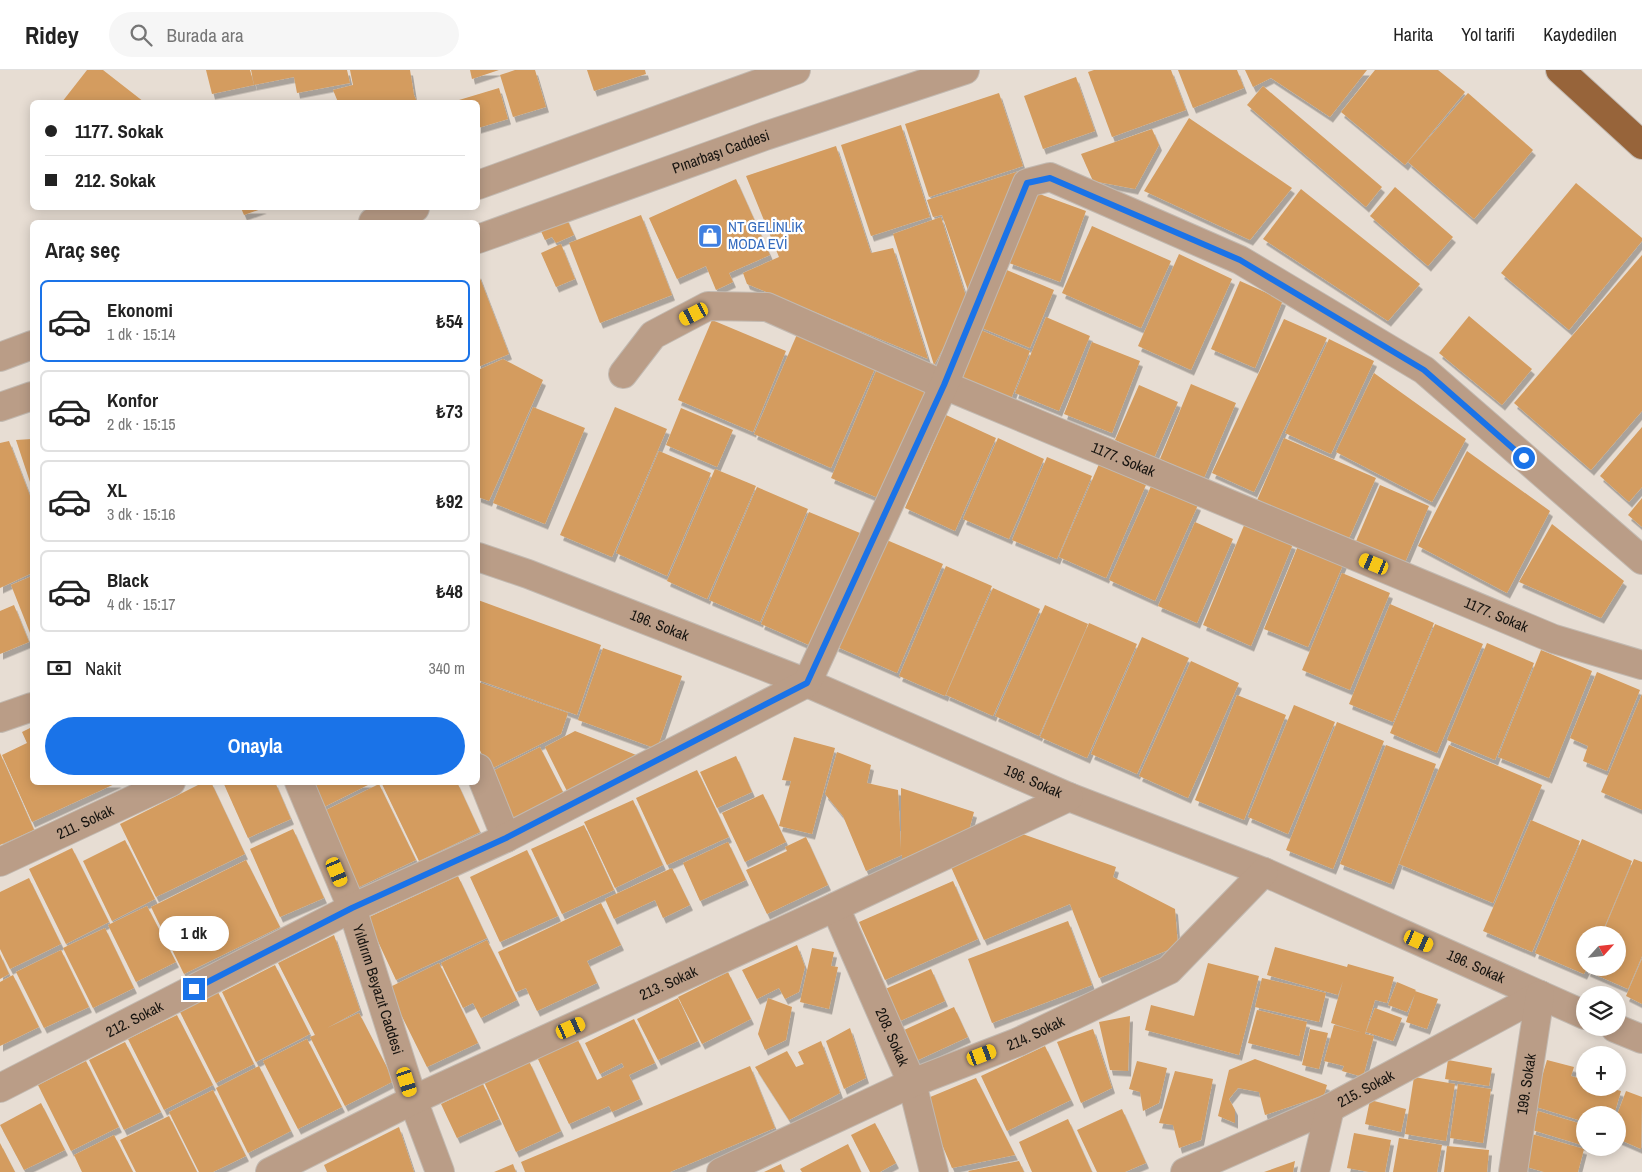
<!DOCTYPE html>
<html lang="tr">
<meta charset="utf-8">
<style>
:root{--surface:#fff;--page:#f6f6f6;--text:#222;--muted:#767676;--line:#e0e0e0;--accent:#1a73e8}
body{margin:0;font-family:"Archivo Narrow",sans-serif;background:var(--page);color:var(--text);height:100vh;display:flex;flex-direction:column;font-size:19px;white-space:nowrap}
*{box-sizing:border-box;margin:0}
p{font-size:16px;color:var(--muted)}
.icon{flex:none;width:28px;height:28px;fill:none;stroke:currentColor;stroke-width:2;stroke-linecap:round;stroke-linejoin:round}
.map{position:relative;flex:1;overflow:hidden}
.details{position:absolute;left:30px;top:150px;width:450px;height:565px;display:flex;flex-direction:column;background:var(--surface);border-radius:8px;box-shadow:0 2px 12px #0003}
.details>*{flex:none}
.hud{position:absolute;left:30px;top:30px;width:450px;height:110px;border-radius:8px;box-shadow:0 2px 12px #0003;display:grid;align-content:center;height:110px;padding:0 15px;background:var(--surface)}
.needle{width:32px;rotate:63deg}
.fabs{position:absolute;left:1576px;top:856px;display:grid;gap:10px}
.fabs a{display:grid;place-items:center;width:50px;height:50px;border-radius:50%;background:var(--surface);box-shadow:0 2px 12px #0003;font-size:25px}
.end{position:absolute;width:22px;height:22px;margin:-11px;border:6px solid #1a73e8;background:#fff;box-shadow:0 0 0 2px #fff}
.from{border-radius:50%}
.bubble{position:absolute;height:35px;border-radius:18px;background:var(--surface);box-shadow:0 2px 12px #0003;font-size:16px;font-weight:800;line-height:35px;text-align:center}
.car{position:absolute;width:15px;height:30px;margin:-15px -8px;border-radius:6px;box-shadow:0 0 4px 1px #0007;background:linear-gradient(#f5c518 24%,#345 0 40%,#f5c518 0 76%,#345 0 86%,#f5c518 0)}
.hud b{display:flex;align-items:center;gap:18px;height:48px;font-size:19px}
.hud b+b{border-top:1px solid var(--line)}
.hud i{width:12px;height:12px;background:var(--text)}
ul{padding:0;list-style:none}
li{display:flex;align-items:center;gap:15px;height:82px;margin:0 10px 8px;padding:0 5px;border:2px solid var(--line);border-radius:8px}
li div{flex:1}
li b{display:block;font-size:19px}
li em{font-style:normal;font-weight:800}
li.current{border-color:var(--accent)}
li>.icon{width:45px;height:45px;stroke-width:1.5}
h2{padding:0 15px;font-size:22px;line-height:60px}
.pay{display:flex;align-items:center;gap:12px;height:55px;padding:0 15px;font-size:19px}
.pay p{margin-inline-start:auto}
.button{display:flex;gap:10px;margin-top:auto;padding:10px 15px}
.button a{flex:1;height:58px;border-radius:30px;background:var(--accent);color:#fff;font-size:20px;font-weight:800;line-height:58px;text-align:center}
header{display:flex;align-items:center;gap:30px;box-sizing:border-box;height:70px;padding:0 25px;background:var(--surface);border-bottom:1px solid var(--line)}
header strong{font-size:24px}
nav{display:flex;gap:28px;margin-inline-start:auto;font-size:18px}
.search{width:350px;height:45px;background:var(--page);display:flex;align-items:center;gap:12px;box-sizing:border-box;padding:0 18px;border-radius:28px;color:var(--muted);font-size:19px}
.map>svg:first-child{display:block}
</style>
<header>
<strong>Ridey</strong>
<div class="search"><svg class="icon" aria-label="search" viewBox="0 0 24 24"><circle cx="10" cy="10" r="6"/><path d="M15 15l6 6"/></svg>Burada ara</div>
<nav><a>Harita</a><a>Yol tarifi</a><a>Kaydedilen</a></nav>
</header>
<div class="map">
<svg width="1642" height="1102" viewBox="0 0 1642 1102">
<defs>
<filter id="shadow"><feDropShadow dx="3" dy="5.5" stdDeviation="0" flood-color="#0004"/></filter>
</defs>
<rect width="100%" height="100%" fill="#e7ddd3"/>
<g fill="#d49c5e" filter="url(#shadow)">
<polygon points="87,0 103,0 144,32 62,32"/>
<polygon points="206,0 250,0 254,15 212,24"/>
<polygon points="251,0 347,0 350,13 297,23 294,7 254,15"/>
<polygon points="350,0 410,0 414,25 417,32 338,32 333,20 353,15"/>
<polygon points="470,0 499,0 472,9"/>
<polygon points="515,0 535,0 546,37 513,47 500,5"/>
<polygon points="587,0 645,0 646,4 594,21"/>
<polygon points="1094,0 1171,0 1186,40 1112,67 1088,2"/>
<polygon points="1178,0 1237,0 1244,18 1193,38"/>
<polygon points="1245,0 1367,0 1330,47 1271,8 1253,17"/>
<polygon points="1375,0 1438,0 1465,22 1405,95 1341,42"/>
<polygon points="1076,7 1095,61 1043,79 1024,26"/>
<polygon points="1263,16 1382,117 1366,137 1247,35"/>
<polygon points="499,18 508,49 478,58 478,32 460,32 459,30"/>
<polygon points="999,23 1023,96 929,127 905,54"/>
<polygon points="1468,23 1533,80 1474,149 1408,92"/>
<polygon points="1189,48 1292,118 1250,170 1144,121"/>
<polygon points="901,55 930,147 871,166 841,75"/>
<polygon points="1152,59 1159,75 1135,119 1093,111 1081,84"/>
<polygon points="836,76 871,183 893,178 928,289 747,214 743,203 779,187 746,106"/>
<polygon points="1020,101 1004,147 971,229 942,145 933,147 927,130"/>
<polygon points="736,109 770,185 729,203 733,212 716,220 706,196 677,209 649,148"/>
<polygon points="1576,113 1642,168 1642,171 1569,260 1501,203"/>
<polygon points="1395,117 1453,167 1428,196 1370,146"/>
<polygon points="1301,119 1420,214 1388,251 1263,169"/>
<polygon points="1034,122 1086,141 1060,212 1009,193"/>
<polygon points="241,138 264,138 244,145"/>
<polygon points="641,145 672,225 600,253 569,173"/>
<polygon points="566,147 574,165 556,173 552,167 545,170 540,159"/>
<polygon points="941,147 968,233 934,295 893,164"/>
<polygon points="1092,156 1171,191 1141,258 1062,223"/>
<polygon points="561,174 575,209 556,217 541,183"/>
<polygon points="1179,184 1232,209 1191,300 1138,276"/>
<polygon points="1642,185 1642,341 1591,400 1514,333"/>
<polygon points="1002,198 1054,220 1030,278 977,256"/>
<polygon points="478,203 509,284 478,297"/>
<polygon points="1240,211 1283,230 1255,298 1211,279"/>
<polygon points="1469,246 1532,299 1502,335 1439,283"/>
<polygon points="1046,247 1090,266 1059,341 1015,323"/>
<polygon points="1284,249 1327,268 1254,422 1212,403"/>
<polygon points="712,250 786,281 753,362 678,330"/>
<polygon points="976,258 1030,281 1011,329 956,305"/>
<polygon points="798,262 876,296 831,398 754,364"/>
<polygon points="1329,269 1374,291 1331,384 1285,363"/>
<polygon points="1092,272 1140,291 1112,363 1064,344"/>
<polygon points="503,289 543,310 489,431 478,427 478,300"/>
<polygon points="877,299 928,321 883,430 831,408"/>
<polygon points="1374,303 1466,369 1432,432 1336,382"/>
<polygon points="1191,314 1236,333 1204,408 1160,389"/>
<polygon points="1139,315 1178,332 1154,388 1115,370"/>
<polygon points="533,337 585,358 545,454 493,433"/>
<polygon points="615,337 667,359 612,487 560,465"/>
<polygon points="681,338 733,360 717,397 666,375"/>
<polygon points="946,345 996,368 955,461 905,438"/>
<polygon points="1642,357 1642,417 1629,432 1600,406"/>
<polygon points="998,368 1044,389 1009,469 963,449"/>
<polygon points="1284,368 1376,408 1346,475 1255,435"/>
<polygon points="32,369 32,418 16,370"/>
<polygon points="9,371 32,431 32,503 0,518 0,373"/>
<polygon points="659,381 711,403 667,506 616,483"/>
<polygon points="1467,381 1550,441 1507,523 1418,476"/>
<polygon points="1047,387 1092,406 1057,489 1012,470"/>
<polygon points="1099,394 1146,415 1106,508 1059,487"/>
<polygon points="715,399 756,416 707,529 667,511"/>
<polygon points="1152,414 1198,435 1155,531 1109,510"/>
<polygon points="1380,415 1429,436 1403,497 1354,476"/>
<polygon points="757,417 808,439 760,552 709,530"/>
<polygon points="1642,428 1642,457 1628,445"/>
<polygon points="809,442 860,463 811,576 761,554"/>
<polygon points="1195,452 1233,469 1197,553 1158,536"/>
<polygon points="1245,453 1293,474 1251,576 1203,555"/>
<polygon points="1552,454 1624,511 1601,548 1519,512"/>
<polygon points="882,468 943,494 897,603 835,576"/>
<polygon points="1300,471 1345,490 1308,577 1264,559"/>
<polygon points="946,496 992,516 945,626 899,606"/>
<polygon points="1342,503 1390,523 1350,620 1302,600"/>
<polygon points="32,506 32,568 11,515"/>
<polygon points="993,518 1040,539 993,646 946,625"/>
<polygon points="478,530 601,575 577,645 478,610"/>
<polygon points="1390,534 1434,553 1393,652 1349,634"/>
<polygon points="14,535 29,572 0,584 0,541"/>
<polygon points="1045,535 1088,554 1039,666 995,646"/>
<polygon points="1089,553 1137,574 1087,688 1040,667"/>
<polygon points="1435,554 1483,574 1437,683 1390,663"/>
<polygon points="1142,567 1189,588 1137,704 1091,684"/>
<polygon points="1487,573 1534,593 1495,690 1447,670"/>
<polygon points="603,578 682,606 657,679 578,650"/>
<polygon points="1541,580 1592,601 1549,708 1498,687"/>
<polygon points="1191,591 1239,613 1188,728 1139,706"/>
<polygon points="1597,602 1640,620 1607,701 1583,691 1588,676 1570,668"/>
<polygon points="478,612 568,643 561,664 489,700 478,676"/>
<polygon points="1642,624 1642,740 1601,722"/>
<polygon points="1237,625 1286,645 1244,750 1195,730"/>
<polygon points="1294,635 1335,652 1288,764 1248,747"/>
<polygon points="1337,652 1384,671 1333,799 1286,780"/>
<polygon points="32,657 32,712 119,712 32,752 2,685 27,673 22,662"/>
<polygon points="575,661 644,688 569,725 545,677"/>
<polygon points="794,667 835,678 812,764 779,756 791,711 782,710"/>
<polygon points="1386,675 1436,694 1391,814 1340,794"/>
<polygon points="1449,675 1542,715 1493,833 1399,794"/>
<polygon points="540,677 566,728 513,755 487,704"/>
<polygon points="837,682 871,695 867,713 898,720 901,780 901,718 974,742 969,760 902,789 902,785 866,801 843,746 825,724"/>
<polygon points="0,683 34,760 0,775"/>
<polygon points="736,686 752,722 717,738 700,702"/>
<polygon points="697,700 729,767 667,795 636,728"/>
<polygon points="204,712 211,712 245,784 156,827 120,754"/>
<polygon points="223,712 275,712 291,749 248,768"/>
<polygon points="307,712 374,712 320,739"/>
<polygon points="381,712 457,712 480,762 419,791"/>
<polygon points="379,714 416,790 357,818 320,743"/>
<polygon points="763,724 786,772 745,792 722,743"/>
<polygon points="633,730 663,795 615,818 584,752"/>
<polygon points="1531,750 1580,771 1532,882 1483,861"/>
<polygon points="584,755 614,820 562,844 531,779"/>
<polygon points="293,759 324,828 280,847 250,779"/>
<polygon points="1017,762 1116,797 1113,807 1175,839 1178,876 1099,908 1070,834 984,870 951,797"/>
<polygon points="806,767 828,815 767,844 746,800 787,781 785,777"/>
<polygon points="1582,769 1632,791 1601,865 1585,865 1585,898 1587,898 1584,904 1535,883"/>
<polygon points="125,770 155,829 112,851 83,791"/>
<polygon points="728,772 746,810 700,831 683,793"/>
<polygon points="72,778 109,852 66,874 29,799"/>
<polygon points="527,780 558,846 500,872 470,807"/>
<polygon points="1634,789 1642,792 1642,886 1628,919 1587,901 1588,898 1618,898 1618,865 1602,865"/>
<polygon points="246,790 280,857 184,904 151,837"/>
<polygon points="672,798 690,835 663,848 655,830 614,849 605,829"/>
<polygon points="458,806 487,868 396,910 367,848"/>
<polygon points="29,808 61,874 10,899 0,879 0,822"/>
<polygon points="953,811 978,869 885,910 859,852"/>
<polygon points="601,833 621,875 587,891 597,913 537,941 526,918 516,922 498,882"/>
<polygon points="147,836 176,892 136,912 108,855"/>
<polygon points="1068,851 1092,915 992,953 968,889"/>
<polygon points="105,858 134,918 93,938 63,878"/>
<polygon points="334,865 360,940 327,958 359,943 394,1011 345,1036 310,967 315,965 278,893"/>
<polygon points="487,870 517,930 481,948 473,933 463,938 441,893"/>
<polygon points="797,875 805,897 799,922 785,929 779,918 757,929 742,900"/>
<polygon points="1275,877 1347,897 1348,894 1394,907 1387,933 1375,930 1365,964 1374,966 1363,1007 1342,1001 1344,996 1324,991 1334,955 1363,963 1331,953 1343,911 1338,925 1267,905"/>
<polygon points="812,878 834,882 831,896 838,897 829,939 800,932"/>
<polygon points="61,880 89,937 44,958 16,902"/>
<polygon points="0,884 9,904 0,909"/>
<polygon points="1642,889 1642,934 1626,926"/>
<polygon points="439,893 478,973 427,997 388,918"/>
<polygon points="1208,893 1259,906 1239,985 1145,960 1151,935 1194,946"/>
<polygon points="275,895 310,964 256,992 222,922"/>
<polygon points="931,899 945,931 898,952 883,920"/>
<polygon points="728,902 751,949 702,974 678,927"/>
<polygon points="13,905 39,957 0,976 0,912"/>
<polygon points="1262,908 1326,923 1319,952 1255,937"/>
<polygon points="1397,912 1416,920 1415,921 1438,929 1427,959 1406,952 1415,924 1407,942 1388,935"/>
<polygon points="218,922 254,994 216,1013 180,942"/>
<polygon points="678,928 698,971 658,990 637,949"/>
<polygon points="768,928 792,937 786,970 765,980 758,964"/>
<polygon points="954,937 968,967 916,991 902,961"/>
<polygon points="1375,938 1402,948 1393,971 1366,962"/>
<polygon points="1257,940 1307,952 1299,986 1248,973"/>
<polygon points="177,945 213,1015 164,1040 128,969"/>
<polygon points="1130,946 1128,1001 1110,1000 1099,952"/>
<polygon points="634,949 655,993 629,1005 640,1029 612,1042 609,1036 569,1054 537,987 577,968 597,1010 624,997 622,993 600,1004 585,973"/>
<polygon points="850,958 866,1008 844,1019 826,971"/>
<polygon points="1093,959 1112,1018 1081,1033 1057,972"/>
<polygon points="1310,959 1328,963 1319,999 1302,995"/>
<polygon points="307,969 342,1037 298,1059 263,991"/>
<polygon points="821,971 840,1023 789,1050 755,997 787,981 796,997 804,994 798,982"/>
<polygon points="125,972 161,1042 124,1060 89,990"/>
<polygon points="1045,976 1071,1030 1007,1061 981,1006"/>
<polygon points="1255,989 1327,1015 1324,1025 1265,1045 1259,1022 1238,1018 1229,1029 1235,1040 1235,1053 1218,1046 1229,1000"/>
<polygon points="1448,990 1492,998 1489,1016 1445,1009"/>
<polygon points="1547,990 1574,997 1571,1006 1585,1010 1585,1018 1609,1018 1621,1021 1614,1045 1585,1045 1585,1052 1533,1036"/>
<polygon points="86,991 119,1057 71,1081 38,1015"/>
<polygon points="529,991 561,1061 516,1082 484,1012"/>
<polygon points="1137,991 1167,998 1159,1033 1143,1041 1140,1022 1129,1019"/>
<polygon points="259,996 291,1061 248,1083 216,1018"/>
<polygon points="750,996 775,1058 670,1102 525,1102 521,1092"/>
<polygon points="1175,1001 1213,1009 1201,1070 1179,1078 1173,1055 1159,1053"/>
<polygon points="1414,1007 1455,1014 1446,1071 1405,1064"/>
<polygon points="976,1008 1015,1085 952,1098 923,1030"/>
<polygon points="483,1014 499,1049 457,1068 441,1034"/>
<polygon points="1458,1014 1491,1019 1483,1073 1450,1068"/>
<polygon points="213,1020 246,1086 213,1102 199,1102 169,1042"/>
<polygon points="1626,1021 1642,1027 1641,1079 1618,1069 1617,1045"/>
<polygon points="1370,1030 1406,1039 1401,1062 1365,1054"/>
<polygon points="41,1033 65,1080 24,1100 0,1055"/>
<polygon points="1122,1039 1146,1093 1125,1102 1097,1102 1077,1060"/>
<polygon points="1538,1041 1585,1055 1585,1076 1532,1060"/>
<polygon points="169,1046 197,1102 136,1102 120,1070"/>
<polygon points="1068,1049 1092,1102 1032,1102 1019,1072"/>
<polygon points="875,1053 896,1093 880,1102 870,1102 851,1065"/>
<polygon points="399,1057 414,1102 327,1102 324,1095"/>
<polygon points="1354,1063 1391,1070 1385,1102 1369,1102 1347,1098"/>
<polygon points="1532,1064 1584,1079 1578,1102 1544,1102 1523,1096"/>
<polygon points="114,1065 133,1102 82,1102 74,1085"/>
<polygon points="1399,1068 1442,1075 1437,1102 1393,1102"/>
<polygon points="0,1073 15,1102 0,1102"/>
<polygon points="848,1074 861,1102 802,1102 800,1099"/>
<polygon points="1447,1076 1489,1080 1487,1102 1444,1102"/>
<polygon points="1019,1091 1024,1102 969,1102 968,1101"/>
<polygon points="1295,1091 1293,1102 1264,1102"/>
<polygon points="513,1094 516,1102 494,1102"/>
<polygon points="781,1094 784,1102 764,1102"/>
</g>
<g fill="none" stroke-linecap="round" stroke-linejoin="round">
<defs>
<g id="minor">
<polyline points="478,115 796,0"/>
<polyline points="373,152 415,138"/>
<path id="s1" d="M478 169 765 66 965 0"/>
<polyline points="0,287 32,275"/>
<path id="s2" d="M623 304 653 265 708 236 767 237 944 315 1554 569 1642 595"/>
<polyline points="0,337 32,326"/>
<path id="s3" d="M478 487 528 504 807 613 1069 727 1264 802 1585 945"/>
<polyline points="0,648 32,637"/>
<polyline points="478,698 506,768"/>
<path id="s4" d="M299 712 352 838 413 1030 440 1102"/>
<path id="s5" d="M0 792 171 712"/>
<path id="s6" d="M835 837 912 1013 934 1102"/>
<polyline points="1615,958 1642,969"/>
<path id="s7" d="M0 1018 352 838 506 768 807 613 944 315 1027 113 1050 107 1240 190 1424 300 1642 490"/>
<path id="s8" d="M270 1102 413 1030 835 837 1069 727"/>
<path id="s9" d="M721 1102 912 1013 1018 972 1169 900 1264 802"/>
<path id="s10" d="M1185 1102 1330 1038 1540 925"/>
<polyline points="1315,1102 1330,1038"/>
<path id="s11" d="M1513 1102 1540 925"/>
</g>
<polyline id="major" points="1560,0 1642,75"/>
</defs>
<use href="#minor" stroke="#c2b9b0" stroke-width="30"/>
<use href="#major" stroke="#c2b9b0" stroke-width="30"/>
<use href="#minor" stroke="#ba9d87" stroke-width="28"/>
<use href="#major" stroke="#97643a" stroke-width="28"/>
</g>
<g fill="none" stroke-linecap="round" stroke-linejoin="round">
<polyline stroke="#1a73e8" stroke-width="6" points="194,919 352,838 506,768 807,613 944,315 1027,113 1050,108 1240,190 1424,300 1524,388"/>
</g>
<defs>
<symbol id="shop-square" viewBox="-11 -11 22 22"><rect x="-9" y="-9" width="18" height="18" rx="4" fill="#3f7fe0" stroke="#fff"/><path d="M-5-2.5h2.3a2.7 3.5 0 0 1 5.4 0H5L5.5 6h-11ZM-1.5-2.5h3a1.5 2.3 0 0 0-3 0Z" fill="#fff"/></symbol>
</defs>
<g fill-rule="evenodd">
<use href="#shop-square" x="696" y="152" width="28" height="28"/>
</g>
<g text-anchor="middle" stroke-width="4.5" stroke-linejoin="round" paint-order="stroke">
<g font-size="15" fill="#171410" stroke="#fff">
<text dy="5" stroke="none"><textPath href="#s1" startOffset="258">Pınarbaşı Caddesi</textPath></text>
<text dy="5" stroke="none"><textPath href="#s2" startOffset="558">1177. Sokak</textPath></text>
<text dy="5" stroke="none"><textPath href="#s2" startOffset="962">1177. Sokak</textPath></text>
<text dy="5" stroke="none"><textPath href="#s3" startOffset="194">196. Sokak</textPath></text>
<text dy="5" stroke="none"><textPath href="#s3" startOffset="599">196. Sokak</textPath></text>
<text dy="5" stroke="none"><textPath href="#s5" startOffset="94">211. Sokak</textPath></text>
<text dy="5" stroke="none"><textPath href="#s3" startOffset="1079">196. Sokak</textPath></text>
<text dy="5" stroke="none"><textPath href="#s8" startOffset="441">213. Sokak</textPath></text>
<text dy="5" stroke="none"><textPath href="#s4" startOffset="222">Yıldırım Beyazıt Caddesi</textPath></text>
<text dy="5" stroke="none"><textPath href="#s7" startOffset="151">212. Sokak</textPath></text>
<text dy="5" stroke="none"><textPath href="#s9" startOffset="344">214. Sokak</textPath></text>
<text dy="5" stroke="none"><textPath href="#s6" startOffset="142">208. Sokak</textPath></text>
<text dy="5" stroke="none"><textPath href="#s11" startOffset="89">199. Sokak</textPath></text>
<text dy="5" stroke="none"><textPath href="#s10" startOffset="199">215. Sokak</textPath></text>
</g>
<g font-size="15" fill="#366cbe" stroke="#fff" text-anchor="start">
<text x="728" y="162">NT GELİNLİK<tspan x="728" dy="17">MODA EVİ</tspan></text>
</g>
</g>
</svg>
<div class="fabs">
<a><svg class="needle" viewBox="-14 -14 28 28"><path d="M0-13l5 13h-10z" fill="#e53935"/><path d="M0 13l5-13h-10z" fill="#767676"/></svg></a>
<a><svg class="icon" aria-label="layers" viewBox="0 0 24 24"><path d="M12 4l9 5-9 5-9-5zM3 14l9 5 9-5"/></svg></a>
<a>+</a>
<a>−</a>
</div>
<i class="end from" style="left:1524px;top:388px"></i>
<i class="end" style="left:194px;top:919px"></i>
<div class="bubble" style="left:159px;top:846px;width:70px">1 dk</div>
<i class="car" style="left:694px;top:244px;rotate:243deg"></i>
<i class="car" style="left:1374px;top:494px;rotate:292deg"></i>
<i class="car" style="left:337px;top:802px;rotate:157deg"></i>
<i class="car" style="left:1419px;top:871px;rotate:114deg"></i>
<i class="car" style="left:571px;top:958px;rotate:66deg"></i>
<i class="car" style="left:982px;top:985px;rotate:69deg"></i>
<i class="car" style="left:407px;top:1012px;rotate:162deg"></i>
<div class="hud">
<b><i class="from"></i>1177. Sokak</b>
<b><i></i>212. Sokak</b>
</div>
<section class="details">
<h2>Araç seç</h2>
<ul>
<li class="current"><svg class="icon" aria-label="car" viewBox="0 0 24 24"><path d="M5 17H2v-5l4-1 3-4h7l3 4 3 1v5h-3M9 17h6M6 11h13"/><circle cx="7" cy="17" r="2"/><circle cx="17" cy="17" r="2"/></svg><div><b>Ekonomi</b><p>1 dk · 15:14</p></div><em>₺54</em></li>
<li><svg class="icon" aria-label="car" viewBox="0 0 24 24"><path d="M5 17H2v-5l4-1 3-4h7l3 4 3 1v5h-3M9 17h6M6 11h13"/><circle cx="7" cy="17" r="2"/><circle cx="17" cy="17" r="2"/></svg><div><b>Konfor</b><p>2 dk · 15:15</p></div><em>₺73</em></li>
<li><svg class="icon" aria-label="car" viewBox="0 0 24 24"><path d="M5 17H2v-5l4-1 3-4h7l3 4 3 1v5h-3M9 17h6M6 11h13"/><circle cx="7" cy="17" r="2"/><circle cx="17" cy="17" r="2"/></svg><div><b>XL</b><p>3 dk · 15:16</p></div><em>₺92</em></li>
<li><svg class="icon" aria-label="car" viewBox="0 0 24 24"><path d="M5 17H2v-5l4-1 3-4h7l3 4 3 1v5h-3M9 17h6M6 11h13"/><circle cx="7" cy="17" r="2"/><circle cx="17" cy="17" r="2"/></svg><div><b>Black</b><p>4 dk · 15:17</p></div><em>₺48</em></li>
</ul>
<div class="pay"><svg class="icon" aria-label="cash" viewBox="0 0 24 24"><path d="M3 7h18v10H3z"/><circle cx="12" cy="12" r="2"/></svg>Nakit<p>340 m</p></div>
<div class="button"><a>Onayla</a></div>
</section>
</div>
